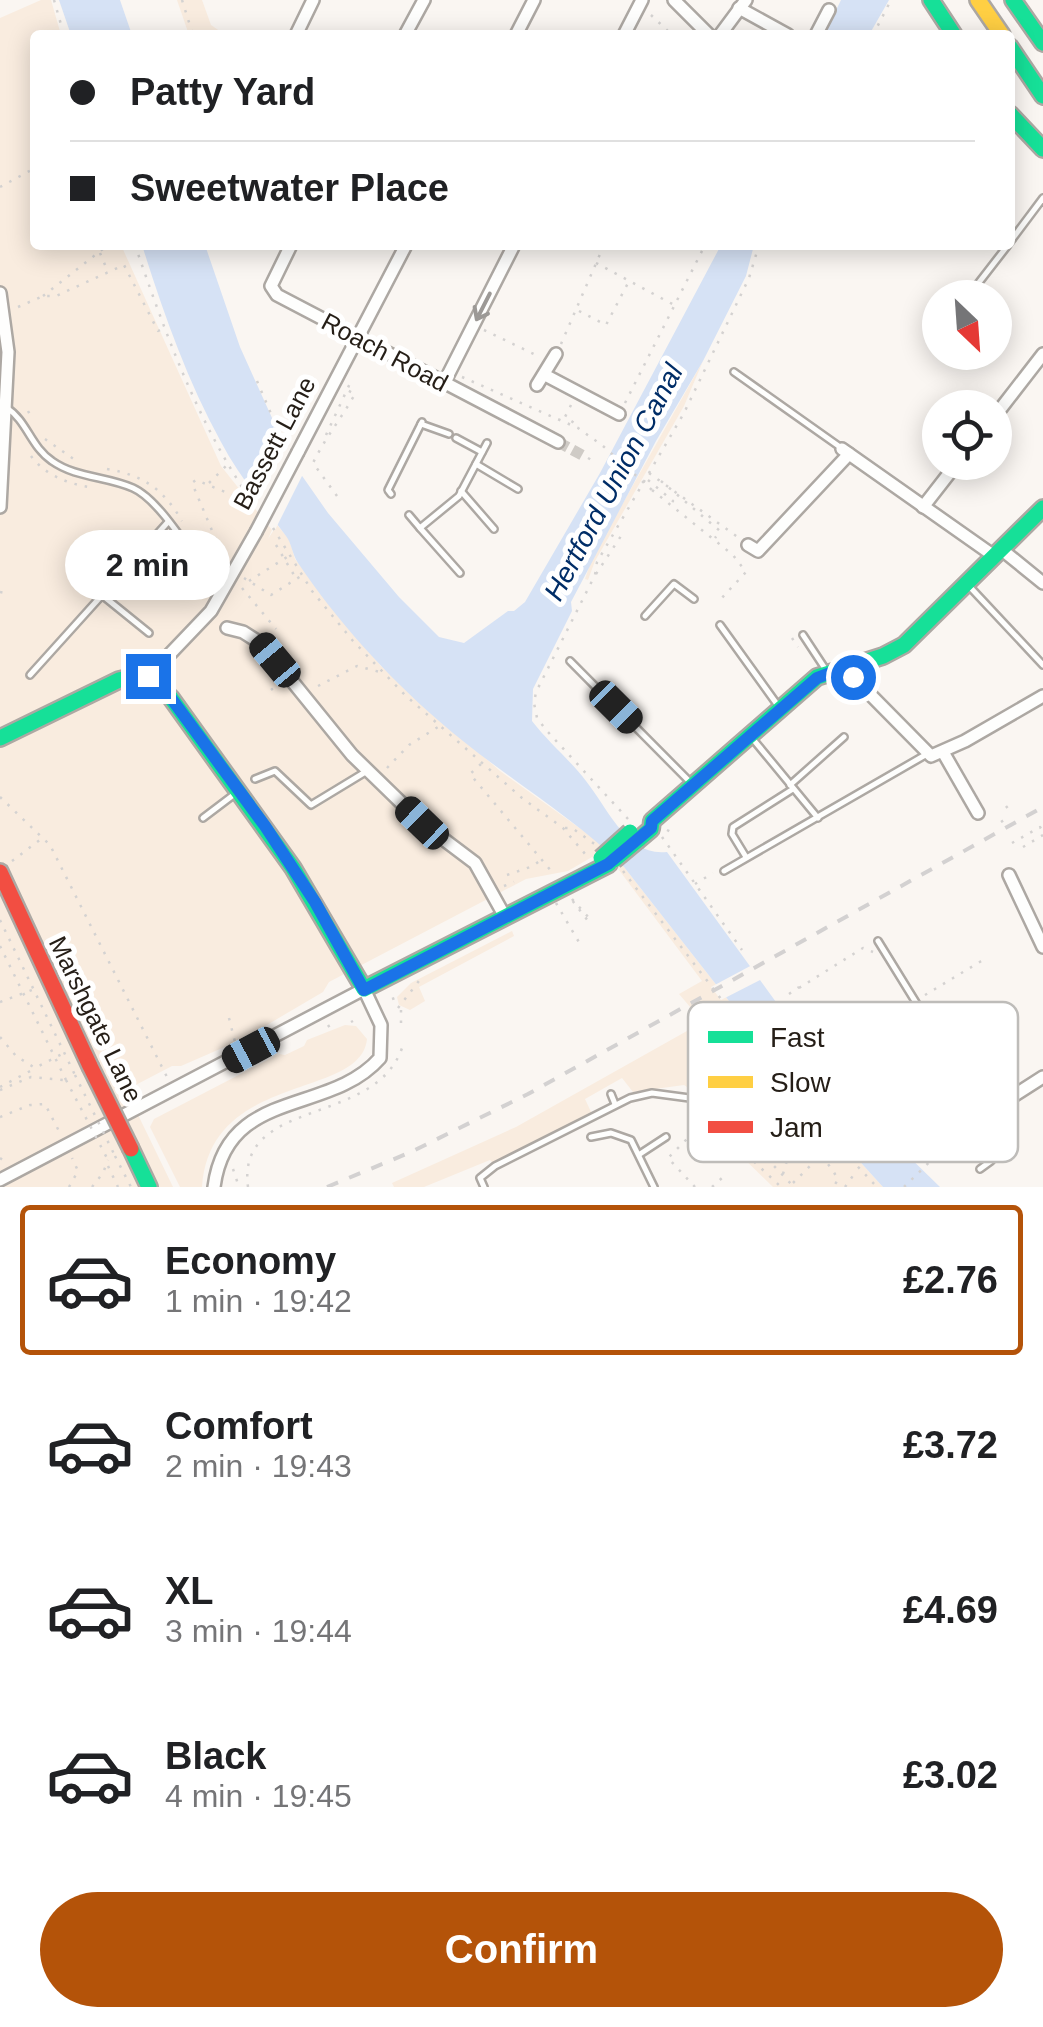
<!DOCTYPE html>
<meta charset="utf-8">
<style>
:root{--surface:#fff;--page:#f6f6f6;--text:#202124;--muted:#757577;--line:#e0e0e0;--accent:#b45309}
body{margin:0;font-family:Helvetica,sans-serif;background:var(--page);color:var(--text);height:100vh;display:flex;flex-direction:column;font-size:38px;white-space:nowrap}
*{box-sizing:border-box;margin:0}
p{font-size:32px;color:var(--muted)}
.icon{flex:none;width:55px;height:55px;fill:none;stroke:currentColor;stroke-width:2;stroke-linecap:round;stroke-linejoin:round}
.map{position:relative;height:1187px;overflow:hidden}
.sheet{display:flex;flex-direction:column;background:var(--surface);flex:1}
.sheet>*{flex:none}
.guide{position:absolute;left:30px;top:30px;width:985px;height:220px;border-radius:10px;box-shadow:0 5px 25px #0003;display:grid;align-content:center;height:220px;padding:0 40px;background:var(--surface)}
.needle{width:65px;rotate:155deg}
.buttons{position:absolute;left:922px;top:280px;display:grid;gap:20px}
.buttons a{display:grid;place-items:center;width:90px;height:90px;border-radius:50%;background:var(--surface);box-shadow:0 5px 25px #0003;font-size:50px}
.end{position:absolute;width:45px;height:45px;margin:-22px;border:12px solid #1a73e8;background:#fff;box-shadow:0 0 0 5px #fff}
.from{border-radius:50%}
.bubble{position:absolute;height:70px;border-radius:35px;background:var(--surface);box-shadow:0 5px 25px #0003;font-size:32px;font-weight:700;line-height:70px;text-align:center}
.car{position:absolute;width:30px;height:60px;margin:-30px -15px;border-radius:12px;box-shadow:0 0 8px 2px #0007;background:linear-gradient(#222 24%,#8ab4d8 0 40%,#222 0 76%,#8ab4d8 0 86%,#222 0)}
.guide b{display:flex;align-items:center;gap:35px;height:95px;font-size:38px}
.guide b+b{border-top:2px solid var(--line)}
.guide i{width:25px;height:25px;background:var(--text)}
ul{padding:18px 0 0;list-style:none}
li{display:flex;align-items:center;gap:30px;height:150px;margin:0 20px 15px;padding:0 20px;border:5px solid transparent;border-radius:10px}
li div{flex:1}
li b{display:block;font-size:38px}
li em{font-style:normal;font-weight:700}
li.selected{border-color:var(--accent)}
li>.icon{width:90px;height:90px;stroke-width:1.5}
.cta{display:flex;gap:20px;margin-top:auto;padding:20px 40px}
.cta a{flex:1;height:115px;border-radius:60px;background:var(--accent);color:#fff;font-size:40px;font-weight:700;line-height:115px;text-align:center}
.map>svg:first-child{display:block}
</style>
<div class="map">
<svg width="1043" height="1187" viewBox="0 0 1043 1187">
<rect width="100%" height="100%" fill="#faf6f2"/>
<g fill="#f9ecdf">
<polygon points="41,0 51,0 61,35 35,35 35,245 121,245 221,466 272,530 268,539 277,525 289,539 295,559 380,665 500,771 599,842 624,867 823,1121 883,1187 773,1187 691,1107 699,1095 684,1085 633,1092 622,1078 585,1099 592,1114 493,1163 490,1160 424,1187 394,1187 392,1183 516,1127 703,1022 679,994 702,981 619,870 592,857 568,871 526,879 329,982 323,992 243,1039 181,1066 172,1066 126,1090 173,1187 0,1187 0,18"/>
<polygon points="177,0 202,0 211,25 221,32 219,35 189,35"/>
<polygon points="703,361 684,406 595,561 588,580 585,579 592,558"/>
<polygon points="512,931 514,936 419,987 425,1001 410,1010 399,1005 397,997 411,983"/>
<path d="M345 1025 356 1026 367 1039C361 1100 210 1071 202 1187H180L150 1127 154 1119 279 1054 285 1055 304 1046 307 1040Z"/>
</g>
<g fill="#d6e2f5">
<polygon points="59,0 120,0 132,35 71,35"/>
<polygon points="841,0 889,0 869,35 824,35"/>
<path d="M142 245H205L240 347 291 460 328 513 399 597 439 637 464 643 508 611H514L525 602 600 473 721 245H754L746 276 703 361 656 441 571 602 572 611 533 689 532 721C549 743 570 760 586 781 607 807 627 857 667 852L797 1031 897 1145 940 1187H883L823 1121 624 867C568 812 498 773 439 721 386 675 337 621 298 563 292 554 292 544 286 536 263 505 239 476 221 442 187 380 163 312 142 245Z"/>
</g>
<g fill="#faf6f2">
<polygon points="287,439 304,472 275,530 254,502"/>
<polygon points="754,964 764,978 721,1000 711,987"/>
</g>
<g fill="none" stroke-linecap="round" stroke-linejoin="round">
<polyline stroke="#cfcbc6" stroke-width="11" stroke-dasharray="11 5.5" stroke-linecap="butt" points="558,442 582,455"/>
<defs>
<g id="lane">
<polyline points="1010,242 1043,198"/>
<polyline points="977,285 1008,245"/>
<polyline points="734,372 840,447"/>
<path d="M7 408C27 421 31 447 52 461 76 478 106 476 133 488 158 499 187 547 204 570"/>
<polyline points="421,424 449,434"/>
<polyline points="456,438 482,452"/>
<polyline points="476,464 518,489"/>
<polyline points="461,491 494,529"/>
<polyline points="391,494 388,490 422,422"/>
<polyline points="409,515 420,528 459,496 487,443"/>
<polyline points="420,528 460,573"/>
<polyline points="969,586 1043,665"/>
<polyline points="102,595 149,633"/>
<polyline points="645,616 674,584 694,599"/>
<polyline points="720,625 779,707"/>
<polyline points="803,635 826,670"/>
<polyline points="570,661 691,783"/>
<polyline points="30,675 168,522"/>
<polyline points="752,738 818,818"/>
<polyline points="255,779 275,771 311,805 367,771"/>
<polyline points="790,785 844,737"/>
<polyline points="203,818 236,793"/>
<polyline points="746,857 732,834 733,827 793,789"/>
<polyline points="724,871 927,754"/>
<polyline points="878,941 983,1111"/>
<polyline points="611,1094 615,1104"/>
<polyline points="970,1127 991,1161 980,1169"/>
<polyline points="591,1137 611,1133 631,1140 654,1187"/>
<polyline points="640,1154 666,1137"/>
<polyline points="484,1187 480,1178 495,1166 630,1098 652,1093 697,1099"/>
</g>
<g id="street">
<polyline points="674,0 709,35"/>
<polyline points="739,8 788,35"/>
<polyline points="296,35 313,0"/>
<polyline points="405,35 424,0"/>
<polyline points="516,35 534,0"/>
<polyline points="624,35 642,0"/>
<polyline points="720,35 746,0"/>
<polyline points="816,35 829,10"/>
<polyline points="291,245 271,286 277,295 558,442"/>
<polyline points="0,293 8,352 0,507"/>
<polyline points="545,375 619,414"/>
<polyline points="444,383 514,245"/>
<polyline points="537,385 556,354"/>
<polyline points="995,416 1043,354"/>
<polyline points="842,449 994,556"/>
<polyline points="298,452 406,245"/>
<polyline points="923,507 958,462"/>
<polyline points="748,545 758,551 849,454"/>
<polyline points="1001,549 1043,583"/>
<polyline points="227,628 243,632 262,644 352,755 422,823 475,863 504,915"/>
<polyline points="849,666 853,677 931,756 965,741 1043,696"/>
<polyline points="148,677 211,611 256,532"/>
<polyline points="943,752 978,813"/>
<polyline points="1009,875 1043,947"/>
<polyline points="968,1125 1043,1077"/>
<path d="M0 1180 364 989 381 1025 380 1058C329 1116 227 1087 214 1187"/>
</g>
<g id="fast">
<polyline points="931,0 954,35"/>
<polyline points="1013,0 1043,43"/>
<polyline points="1010,47 1043,96"/>
<polyline points="1010,114 1043,149"/>
<path d="M0 738 119 680C142 673 155 681 171 698L293 868 364 989 609 864"/>
<polyline points="638,840 651,829 652,821 817,677 883,656 904,645 1043,508"/>
<polyline points="131,1149 149,1187"/>
</g>
<polyline id="slow" points="978,0 1002,35"/>
<polyline id="jam" points="0,872 90,1066"/>
</defs>
<use href="#lane" stroke="#ada8a3" stroke-width="10"/>
<use href="#street" stroke="#ada8a3" stroke-width="16"/>
<use href="#fast" stroke="#ada8a3" stroke-width="20"/>
<use href="#slow" stroke="#ada8a3" stroke-width="20"/>
<use href="#jam" stroke="#ada8a3" stroke-width="20"/>
<g stroke="#d4d2d1" stroke-width="2.5" stroke-dasharray="2.5 8" stroke-linecap="butt">
<polyline points="54,0 64,35"/>
<polyline points="182,0 193,35"/>
<polyline points="651,15 672,35"/>
<polyline points="873,35 891,0"/>
<polyline points="0,187 35,168"/>
<path d="M135 245C166 335 199 427 255 506"/>
<polyline points="100,253 108,272"/>
<polyline points="596,263 676,306"/>
<polyline points="43,296 108,245"/>
<polyline points="18,307 43,296 56,296 124,265 158,331 164,328"/>
<polyline points="579,311 606,325 628,283"/>
<polyline points="484,330 540,357"/>
<polyline points="561,344 604,245"/>
<polyline points="462,377 578,428 603,446"/>
<polyline points="257,381 278,430 286,430"/>
<polyline points="625,403 704,247 700,245"/>
<polyline points="571,405 565,417 579,426"/>
<polyline points="28,411 33,420"/>
<polyline points="287,427 286,430 297,429"/>
<polyline points="326,435 352,379"/>
<polyline points="45,439 75,460"/>
<path d="M31 456C44 474 66 483 88 487"/>
<polyline points="588,458 595,462"/>
<path d="M107 469C144 475 164 490 182 521"/>
<polyline points="649,473 739,538"/>
<polyline points="648,480 673,501 671,504"/>
<polyline points="661,481 720,531 715,538"/>
<polyline points="209,483 227,465"/>
<polyline points="652,490 733,555 746,572 720,600"/>
<path d="M337 496 313 463C325 438 341 419 355 394L345 389"/>
<polyline points="273,528 312,591 353,641 405,695 522,798 563,828 586,855"/>
<polyline points="276,545 294,575"/>
<polyline points="224,559 192,483 196,480 242,499 246,495"/>
<polyline points="596,574 621,536"/>
<polyline points="244,578 271,595 301,576"/>
<polyline points="249,581 287,557"/>
<polyline points="242,588 276,629"/>
<polyline points="0,592 6,593"/>
<polyline points="792,638 798,647"/>
<polyline points="318,686 357,666 380,672"/>
<polyline points="271,690 279,683"/>
<polyline points="481,764 470,774 552,872"/>
<polyline points="387,768 409,745 438,727"/>
<polyline points="0,797 50,845 167,1077"/>
<polyline points="1006,806 1009,810"/>
<polyline points="628,819 547,731 537,718 534,703 536,692 595,575 597,562 684,413 749,278 759,245"/>
<polyline points="1001,822 1009,817"/>
<polyline points="565,828 572,828 596,845"/>
<polyline points="667,830 675,834"/>
<polyline points="662,837 742,950"/>
<polyline points="1012,843 1040,827 1043,832"/>
<polyline points="1023,847 1043,835"/>
<polyline points="12,861 41,839"/>
<polyline points="623,871 813,1119 877,1187"/>
<polyline points="507,875 533,866 542,859"/>
<polyline points="695,884 713,873"/>
<polyline points="504,886 514,882"/>
<polyline points="572,899 590,919 588,921 572,900"/>
<polyline points="556,903 580,944"/>
<polyline points="0,920 75,1075"/>
<polyline points="0,946 66,1080"/>
<polyline points="799,988 863,948 873,952"/>
<polyline points="789,994 799,987"/>
<polyline points="925,995 983,960"/>
<polyline points="392,999 395,998"/>
<polyline points="0,1002 32,990"/>
<polyline points="398,1008 422,977"/>
<polyline points="229,1018 235,1042"/>
<polyline points="351,1022 353,1021"/>
<polyline points="401,1023 401,1010"/>
<polyline points="328,1025 330,1028"/>
<polyline points="0,1037 16,1056 35,1068 62,1054"/>
<path d="M744 1060V1070C756 1085 767 1101 779 1115 798 1138 826 1154 838 1180L833 1187"/>
<polyline points="0,1087 34,1069"/>
<polyline points="0,1090 31,1077 64,1080"/>
<polyline points="707,1100 718,1107 794,1187"/>
<polyline points="709,1100 716,1081 757,1049"/>
<polyline points="0,1117 30,1105 45,1104 61,1135"/>
<polyline points="785,1120 802,1106"/>
<polyline points="741,1129 757,1086"/>
<polyline points="731,1140 781,1187"/>
<path d="M755 1145C761 1129 766 1118 758 1103L763 1096"/>
<polyline points="115,1156 131,1187"/>
<polyline points="0,1158 4,1161"/>
<polyline points="929,1161 925,1156 948,1133 952,1130 959,1141 964,1138"/>
<polyline points="108,1166 118,1187"/>
<polyline points="233,1169 239,1187"/>
<polyline points="783,1174 791,1147"/>
<polyline points="793,1183 812,1164 814,1155"/>
<polyline points="69,1187 78,1171 72,1158"/>
<polyline points="92,1187 103,1173 108,1160"/>
<path d="M248 1187C236 1097 375 1127 402 1048"/>
<polyline points="695,1187 668,1158 703,1123"/>
<polyline points="712,1187 722,1178"/>
<polyline points="845,1187 857,1170"/>
<polyline points="904,1187 955,1137"/>
</g>
<use href="#lane" stroke="#fefefd" stroke-width="5"/>
<use href="#street" stroke="#fefefd" stroke-width="11"/>
<use href="#fast" stroke="#16e098" stroke-width="15"/>
<use href="#slow" stroke="#ffcf43" stroke-width="15"/>
<use href="#jam" stroke="#f24e42" stroke-width="15"/>
<polyline stroke="#d3d1d1" stroke-width="4" stroke-dasharray="12 12" stroke-linecap="butt" points="327,1187 411,1152 528,1094 1043,807"/>
<defs>
<polyline id="street-bridge" points="256,532 298,452"/>
<g id="fast-bridge">
<polyline points="601,858 630,832"/>
<polyline points="614,860 638,840"/>
</g>
<polyline id="jam-bridge" points="90,1066 131,1149"/>
</defs>
<use href="#street-bridge" stroke="#ada8a3" stroke-width="16" stroke-linecap="butt"/>
<use href="#fast-bridge" stroke="#ada8a3" stroke-width="20" stroke-linecap="butt"/>
<use href="#jam-bridge" stroke="#ada8a3" stroke-width="20" stroke-linecap="butt"/>
<g stroke="#d4d2d1" stroke-width="2.5" stroke-dasharray="2.5 8" stroke-linecap="butt">
<polyline points="603,446 652,490"/>
<polyline points="75,1075 115,1156"/>
<polyline points="66,1080 108,1160"/>
</g>
<use href="#street-bridge" stroke="#fefefd" stroke-width="11"/>
<use href="#fast-bridge" stroke="#16e098" stroke-width="15"/>
<use href="#jam-bridge" stroke="#f24e42" stroke-width="15"/>
</g>
<defs><path id="oneway-shaft" d="M-6 0H5M1.5-3L5.5 0L1.5 3" fill="none" stroke-width="1.6" stroke-linecap="round" stroke-linejoin="round" transform="scale(2.5)"/></defs>
<use stroke="#9c9996" href="#oneway-shaft" transform="translate(483 307) rotate(117)"/>
<g fill="none" stroke-linecap="round" stroke-linejoin="round">
<polyline stroke="#1a73e8" stroke-width="12" points="148,676 171,698 265,826 315,902 364,990 608,864 651,828 652,821 817,678 848,666 853,677"/>
</g>
<g text-anchor="middle" stroke-width="10" stroke-linejoin="round" paint-order="stroke">
<g font-size="25" fill="#251e17" stroke="#fff">
<text transform="translate(385 352) rotate(28)" y="9">Roach Road</text>
<text transform="translate(274 443) rotate(-62)" y="9">Bassett Lane</text>
<text transform="translate(96 1019) rotate(64)" y="9">Marshgate Lane</text>
</g>
<g font-size="28" font-style="italic" fill="#002d67" stroke="#fff">
<text transform="translate(613 482) rotate(-62)" y="10">Hertford Union Canal</text>
</g>
</g>
<rect x="688" y="1002" width="330" height="160" rx="15" fill="#fff" stroke="#bebcb9" stroke-width="2.5"/>
<rect x="708" y="1031" width="45" height="12" fill="#16e098"/>
<rect x="708" y="1076" width="45" height="12" fill="#ffcf43"/>
<rect x="708" y="1121" width="45" height="12" fill="#f24e42"/>
<g font-size="28" fill="#251e17">
<text x="770" y="1047">Fast</text>
<text x="770" y="1092">Slow</text>
<text x="770" y="1137">Jam</text>
</g>
</svg>
<div class="buttons">
<a><svg class="needle" viewBox="-14 -14 28 28"><path d="M0-13l5 13h-10z" fill="#e53935"/><path d="M0 13l5-13h-10z" fill="#757577"/></svg></a>
<a><svg class="icon" aria-label="locate" viewBox="0 0 24 24"><circle cx="12" cy="12" r="6"/><path d="M12 2v4M12 18v4M2 12h4M18 12h4"/></svg></a>
</div>
<i class="end from" style="left:853px;top:677px"></i>
<i class="end" style="left:148px;top:676px"></i>
<div class="bubble" style="left:65px;top:530px;width:165px">2 min</div>
<i class="car" style="left:275px;top:660px;rotate:320deg"></i>
<i class="car" style="left:616px;top:707px;rotate:135deg"></i>
<i class="car" style="left:422px;top:823px;rotate:314deg"></i>
<i class="car" style="left:251px;top:1050px;rotate:242deg"></i>
<div class="guide">
<b><i class="from"></i>Patty Yard</b>
<b><i></i>Sweetwater Place</b>
</div>
</div>
<section class="sheet">
<ul>
<li class="selected"><svg class="icon" aria-label="car" viewBox="0 0 24 24"><path d="M5 17H2v-5l4-1 3-4h7l3 4 3 1v5h-3M9 17h6M6 11h13"/><circle cx="7" cy="17" r="2"/><circle cx="17" cy="17" r="2"/></svg><div><b>Economy</b><p>1 min · 19:42</p></div><em>£2.76</em></li>
<li><svg class="icon" aria-label="car" viewBox="0 0 24 24"><path d="M5 17H2v-5l4-1 3-4h7l3 4 3 1v5h-3M9 17h6M6 11h13"/><circle cx="7" cy="17" r="2"/><circle cx="17" cy="17" r="2"/></svg><div><b>Comfort</b><p>2 min · 19:43</p></div><em>£3.72</em></li>
<li><svg class="icon" aria-label="car" viewBox="0 0 24 24"><path d="M5 17H2v-5l4-1 3-4h7l3 4 3 1v5h-3M9 17h6M6 11h13"/><circle cx="7" cy="17" r="2"/><circle cx="17" cy="17" r="2"/></svg><div><b>XL</b><p>3 min · 19:44</p></div><em>£4.69</em></li>
<li><svg class="icon" aria-label="car" viewBox="0 0 24 24"><path d="M5 17H2v-5l4-1 3-4h7l3 4 3 1v5h-3M9 17h6M6 11h13"/><circle cx="7" cy="17" r="2"/><circle cx="17" cy="17" r="2"/></svg><div><b>Black</b><p>4 min · 19:45</p></div><em>£3.02</em></li>
</ul>
<div class="cta"><a>Confirm</a></div>
</section>
